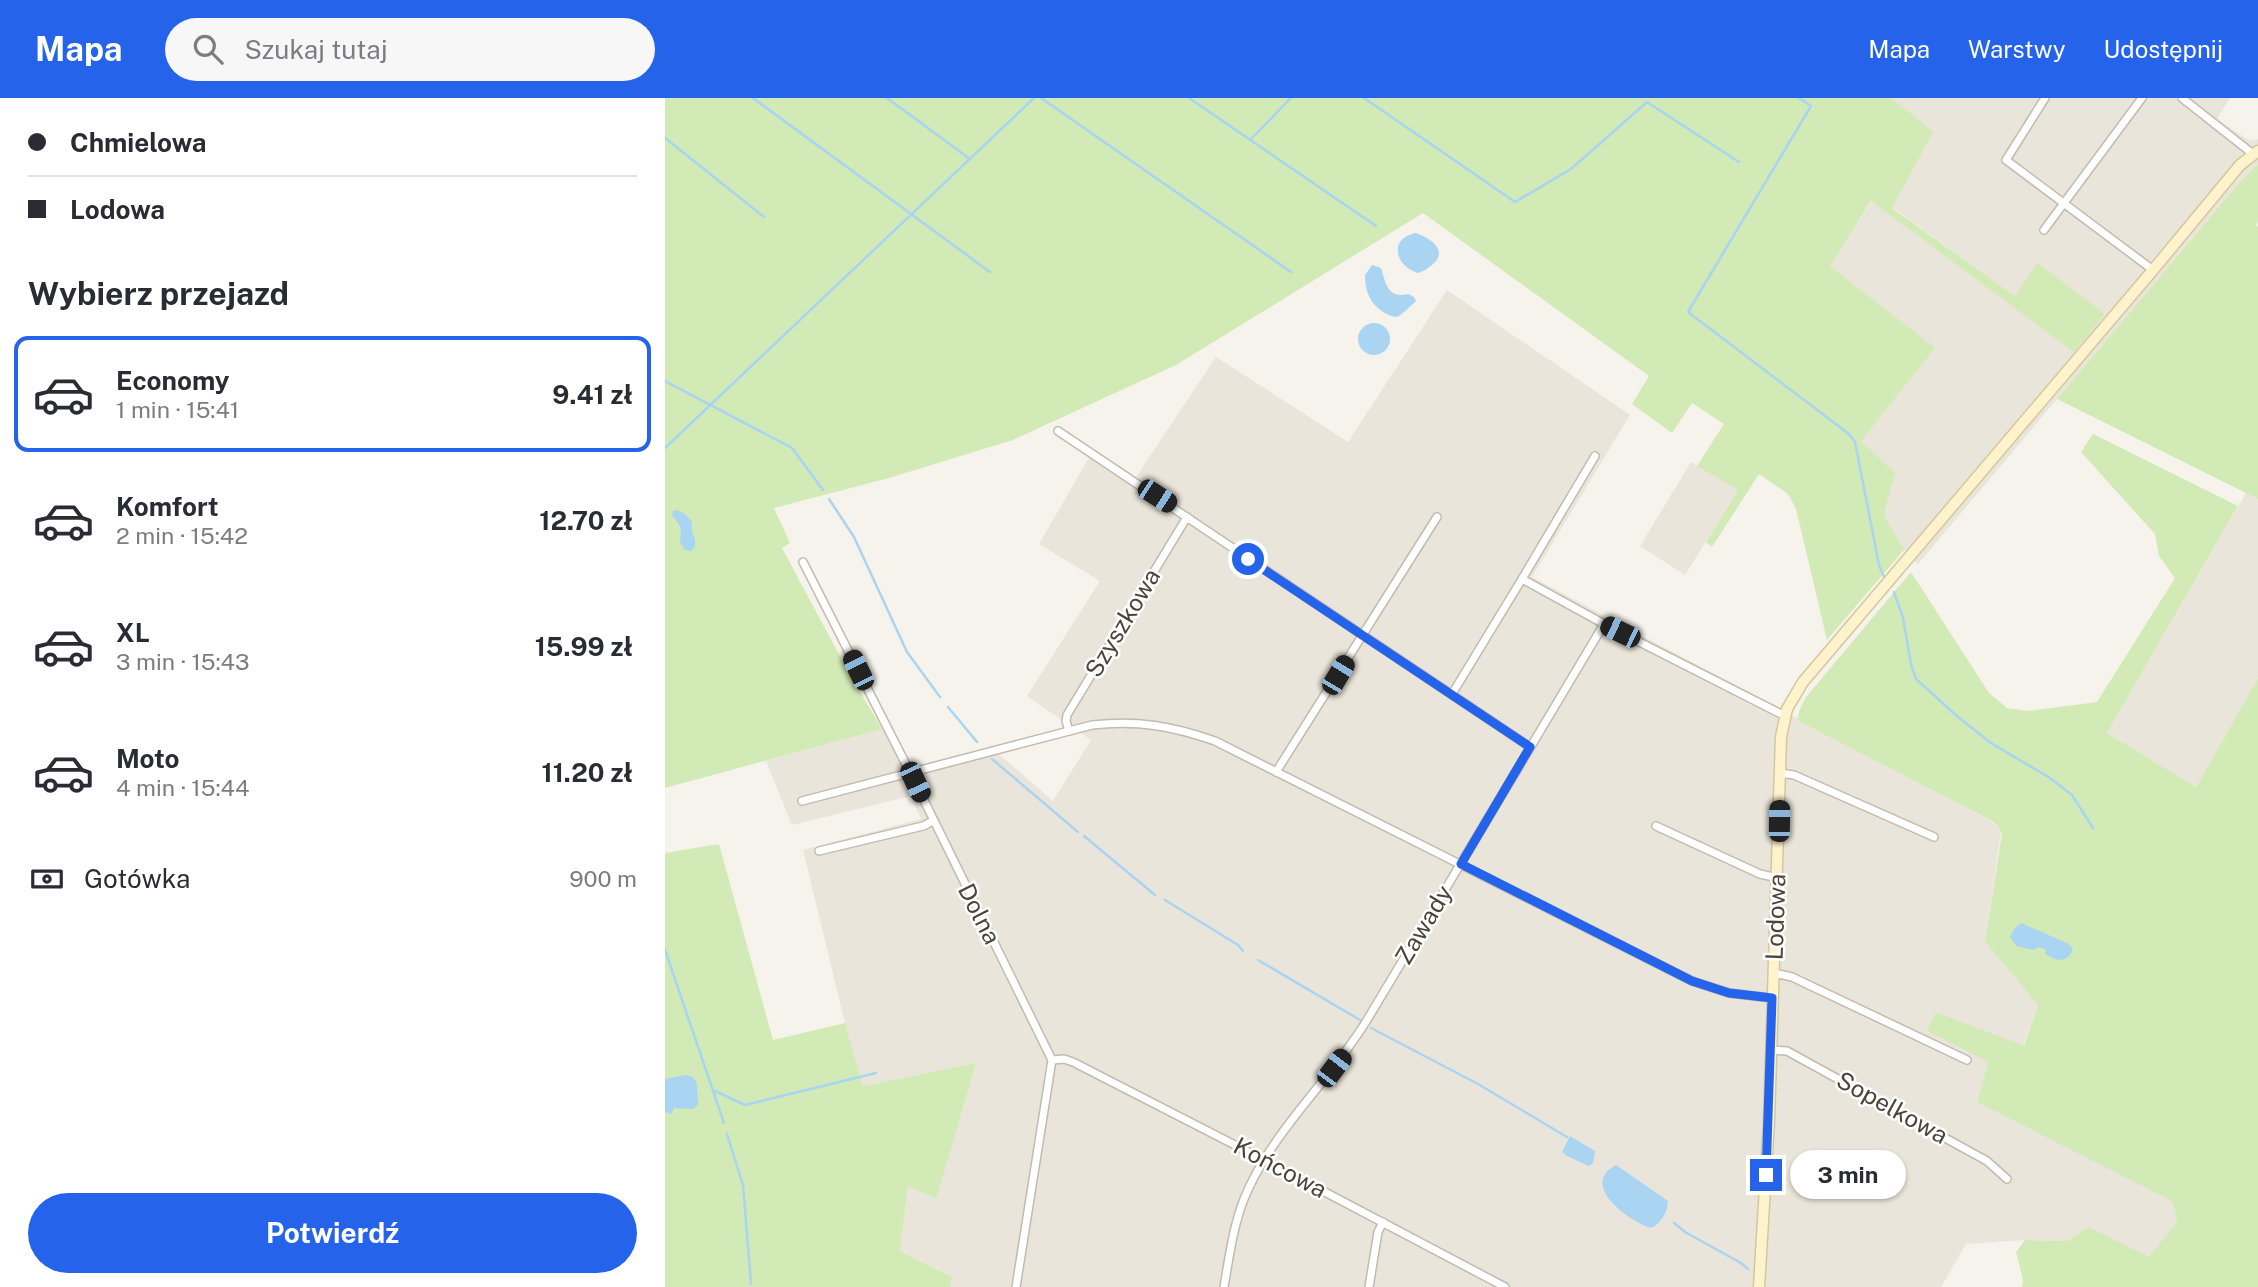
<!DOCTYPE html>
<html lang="pl">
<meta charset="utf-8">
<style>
:root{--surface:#fff;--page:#f7f7f7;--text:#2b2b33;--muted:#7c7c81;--line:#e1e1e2;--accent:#2563eb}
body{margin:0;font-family:"Public Sans",sans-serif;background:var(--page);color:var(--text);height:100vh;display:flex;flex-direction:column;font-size:26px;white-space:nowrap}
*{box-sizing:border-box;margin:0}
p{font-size:23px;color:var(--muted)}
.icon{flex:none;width:38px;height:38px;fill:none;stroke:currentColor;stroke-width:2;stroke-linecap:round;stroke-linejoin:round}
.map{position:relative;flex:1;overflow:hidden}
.side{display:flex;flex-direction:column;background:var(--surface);width:665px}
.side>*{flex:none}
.hud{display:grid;align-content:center;height:154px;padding:0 28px;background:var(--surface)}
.end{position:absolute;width:32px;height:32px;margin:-16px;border:9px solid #2563eb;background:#fff;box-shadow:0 0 0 4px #fff}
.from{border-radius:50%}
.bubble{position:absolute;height:49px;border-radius:24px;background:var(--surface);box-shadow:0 2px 5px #0004;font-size:23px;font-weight:700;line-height:49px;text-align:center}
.car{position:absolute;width:21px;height:42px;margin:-21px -10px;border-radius:9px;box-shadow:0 0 5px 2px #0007;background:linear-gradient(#222 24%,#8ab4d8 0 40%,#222 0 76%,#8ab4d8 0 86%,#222 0)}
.hud b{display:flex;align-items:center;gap:24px;height:66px;font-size:26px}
.hud b+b{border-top:2px solid var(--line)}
.hud i{width:18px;height:18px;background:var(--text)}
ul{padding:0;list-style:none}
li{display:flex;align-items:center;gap:21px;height:116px;margin:0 14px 10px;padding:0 14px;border:4px solid transparent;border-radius:14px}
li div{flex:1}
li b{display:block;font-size:26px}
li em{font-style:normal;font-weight:700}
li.selected{border-color:var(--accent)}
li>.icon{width:63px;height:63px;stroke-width:1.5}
h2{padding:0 28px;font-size:32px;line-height:84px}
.pay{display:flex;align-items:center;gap:18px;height:77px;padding:0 28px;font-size:26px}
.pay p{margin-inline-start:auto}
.action{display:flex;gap:14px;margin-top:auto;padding:14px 28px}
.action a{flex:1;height:80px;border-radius:42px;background:var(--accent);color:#fff;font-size:28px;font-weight:700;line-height:80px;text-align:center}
header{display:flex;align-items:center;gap:42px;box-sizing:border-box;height:98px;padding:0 35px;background:var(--accent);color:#fff}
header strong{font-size:33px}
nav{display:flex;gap:38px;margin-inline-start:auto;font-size:24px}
.search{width:490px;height:63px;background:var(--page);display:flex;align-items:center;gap:18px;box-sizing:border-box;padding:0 24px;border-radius:38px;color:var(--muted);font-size:26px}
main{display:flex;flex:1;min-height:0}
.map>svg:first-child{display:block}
</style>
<header>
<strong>Mapa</strong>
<div class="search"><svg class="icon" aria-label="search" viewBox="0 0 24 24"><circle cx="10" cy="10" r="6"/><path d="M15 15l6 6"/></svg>Szukaj tutaj</div>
<nav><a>Mapa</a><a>Warstwy</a><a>Udostępnij</a></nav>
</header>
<main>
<section class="side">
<div class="hud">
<b><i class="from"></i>Chmielowa</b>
<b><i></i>Lodowa</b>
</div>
<h2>Wybierz przejazd</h2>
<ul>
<li class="selected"><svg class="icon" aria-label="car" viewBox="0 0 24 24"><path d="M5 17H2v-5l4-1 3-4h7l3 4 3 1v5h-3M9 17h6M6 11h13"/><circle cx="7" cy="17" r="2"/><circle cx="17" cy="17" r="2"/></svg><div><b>Economy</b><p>1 min · 15:41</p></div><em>9.41 zł</em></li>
<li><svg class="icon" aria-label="car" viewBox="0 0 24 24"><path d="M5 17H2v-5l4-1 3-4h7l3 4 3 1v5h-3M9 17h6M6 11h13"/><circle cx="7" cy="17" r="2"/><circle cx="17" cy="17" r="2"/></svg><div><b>Komfort</b><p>2 min · 15:42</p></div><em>12.70 zł</em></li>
<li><svg class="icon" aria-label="car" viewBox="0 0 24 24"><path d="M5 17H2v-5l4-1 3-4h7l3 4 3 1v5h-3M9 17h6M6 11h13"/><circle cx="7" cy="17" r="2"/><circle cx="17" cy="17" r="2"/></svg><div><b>XL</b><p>3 min · 15:43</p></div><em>15.99 zł</em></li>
<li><svg class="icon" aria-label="car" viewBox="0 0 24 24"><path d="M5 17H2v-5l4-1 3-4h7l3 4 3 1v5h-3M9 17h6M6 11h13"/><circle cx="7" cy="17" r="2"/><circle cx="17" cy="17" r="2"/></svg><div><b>Moto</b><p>4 min · 15:44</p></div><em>11.20 zł</em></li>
</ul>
<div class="pay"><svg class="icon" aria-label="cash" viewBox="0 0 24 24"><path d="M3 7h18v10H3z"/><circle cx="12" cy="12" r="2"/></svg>Gotówka<p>900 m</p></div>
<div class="action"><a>Potwierdź</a></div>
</section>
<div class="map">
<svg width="1593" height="1189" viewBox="0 0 1593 1189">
<rect width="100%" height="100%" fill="#f6f3ec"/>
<g fill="#eae5da">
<polygon points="1227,0 1565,0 1552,21 1585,43 1593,41 1593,66 1575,84 1253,466 1239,452 1219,417 1230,375 1195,343 1164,168 1207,103 1409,253 1350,198 1227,109 1267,34"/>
<polygon points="782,192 965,317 867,479 1329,725 1336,734 1320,844 1373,907 1358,949 1272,914 1262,933 1323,964 1312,1004 1507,1102 1512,1124 1484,1160 1424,1129 1402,1143 1360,1142 1301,1146 1276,1189 285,1189 287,1179 235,1153 243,1087 270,1101 311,965 198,988 180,925 138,752 256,721 246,698 127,727 101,663 217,631 241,675 329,652 388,703 426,642 362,598 435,483 374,446 429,351 471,379 551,259 683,344"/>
<polygon points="1026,364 1073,392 1020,477 975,448"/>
<polygon points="1581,395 1593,401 1593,580 1531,689 1442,635"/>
</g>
<g fill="#d2eab5">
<polygon points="0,0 1227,0 1268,34 1227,110 1350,198 1372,165 1440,216 1409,254 1206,103 1165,168 1270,250 1196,343 1230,375 1219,417 1239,452 1162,542 1131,411 1123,396 1094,376 1047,449 1041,444 1073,392 1032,368 1059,326 1027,305 1007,335 967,306 984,278 758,115 511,267 348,342 224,380 109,410 125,445 117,450 184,575 217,631 0,690"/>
<polygon points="1593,66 1593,123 1591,127 1593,129 1593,401 1392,301 1575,84"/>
<polygon points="1428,336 1573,408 1442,635 1531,689 1593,580 1593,1189 1357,1189 1358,1181 1351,1154 1360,1142 1402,1143 1424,1129 1484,1159 1512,1124 1507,1103 1312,1004 1323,964 1262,933 1271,914 1359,948 1373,907 1320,844 1337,735 1329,724 1132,622 1135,611 1141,599 1246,474 1324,595 1342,610 1363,613 1432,604 1510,480 1494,458 1490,436 1416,354"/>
<polygon points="54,746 108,942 180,925 198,988 311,965 271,1101 243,1088 235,1153 287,1179 285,1189 0,1189 0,755"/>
</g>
<g fill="#a9d4f2">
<path d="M750 135C764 139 784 152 768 166 763 170 760 173 753 175 729 167 724 141 750 135Z"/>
<path d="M707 167 716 170C721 185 722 201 743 196L749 199 751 203C748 206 737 216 734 218 730 220 727 218 724 217 706 209 700 194 700 177Z"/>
<circle cx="709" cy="241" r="16"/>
<path d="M12 412 20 416 27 424C25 438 32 437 30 449L26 453 20 452 15 445 16 433 14 426 7 417 8 413Z"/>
<path d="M1356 825 1404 846 1408 852C1400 866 1393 863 1380 856L1381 852 1375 849 1368 852 1351 848 1345 839 1349 831Z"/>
<polygon points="21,977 28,979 32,986 33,1007 28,1011 9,1010 6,1016 0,1014 0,981"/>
<polygon points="905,1038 930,1053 928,1065 924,1068 902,1058 897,1054"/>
<path d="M951 1067 1003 1103C1003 1113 996 1126 986 1130 965 1124 913 1087 951 1067Z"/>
</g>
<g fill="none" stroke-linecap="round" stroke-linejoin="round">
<g stroke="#a9d4f2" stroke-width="2.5">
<polyline points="88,0 325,174"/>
<polyline points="222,0 305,61"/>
<polyline points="376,0 626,174"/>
<polyline points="524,0 711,128"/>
<polyline points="699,0 850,104 906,71 982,4 1074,64"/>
<polyline points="1134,0 1146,8 1023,214 1184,336 1190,344 1214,467 1219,479"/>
<polyline points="0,40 99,119"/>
<polyline points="585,42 626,0"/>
<polyline points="0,283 127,350 158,392"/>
<polyline points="0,350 369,0"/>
<polyline points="164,401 189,439 242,554 275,599"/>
<polyline points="1229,494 1238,520 1246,566 1251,581 1293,619 1326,645 1385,680 1407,697 1428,730"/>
<polyline points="283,609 312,644"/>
<polyline points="327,661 413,734"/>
<polyline points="419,738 490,797"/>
<polyline points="500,802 573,847 578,853"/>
<polyline points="0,852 59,1025"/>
<polyline points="593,862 695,922"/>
<polyline points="706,930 813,986 902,1039"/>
<polyline points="50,993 80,1007 211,975"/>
<polyline points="62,1036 78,1087 86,1186"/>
<polyline points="1009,1125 1020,1134 1076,1165 1083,1171"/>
</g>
<defs>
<g id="street">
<polyline points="1380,0 1341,62 1488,172"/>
<polyline points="1517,0 1588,56"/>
<polyline points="1379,132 1477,0"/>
<polyline points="393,333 865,649"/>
<polyline points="138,464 250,684 387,962 351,1189"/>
<polyline points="939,526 1120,618"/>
<polyline points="787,596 857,481"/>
<polyline points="404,633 401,623 402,617 522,419"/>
<polyline points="611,674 772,419"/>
<polyline points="1115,675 1129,677 1269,739"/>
<path d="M137 703 427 627C473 622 507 628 550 643L1027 883 1064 895 1107 900"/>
<polyline points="991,728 1095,776 1113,780"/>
<polyline points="154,753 258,728 268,723"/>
<polyline points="1109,875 1127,879 1302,962"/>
<polyline points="1106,952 1122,953 1322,1063 1342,1081"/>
<polyline points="387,962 399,961 408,964 605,1065 840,1189"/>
<path d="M559 1189C564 1160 568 1129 579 1101 606 1034 665 983 702 922 782 790 860 658 939 526L857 481 930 358"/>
<polyline points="704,1189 713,1134 718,1124"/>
</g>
<polyline id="secondary" points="1094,1189 1104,1023 1116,639 1122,611 1138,584 1488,172 1575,67 1593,53"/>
</defs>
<use href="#street" stroke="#c2bbae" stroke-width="10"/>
<use href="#secondary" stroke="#d6c79b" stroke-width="13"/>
<use href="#street" stroke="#fff" stroke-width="7"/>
<use href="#secondary" stroke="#fff3cd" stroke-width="10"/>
</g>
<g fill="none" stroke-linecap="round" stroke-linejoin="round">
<polyline stroke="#2563eb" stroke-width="9" points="583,461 865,649 796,766 1027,883 1064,895 1107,900 1101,1077"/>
</g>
<g text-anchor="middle" stroke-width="5" stroke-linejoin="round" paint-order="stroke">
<g font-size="24" fill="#4b4439" stroke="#fff">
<text transform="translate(458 525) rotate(-59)" y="8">Szyszkowa</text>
<text transform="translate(314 816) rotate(63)" y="8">Dolna</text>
<text transform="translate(1111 819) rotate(-88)" y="8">Lodowa</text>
<text transform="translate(759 827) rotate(-59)" y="8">Zawady</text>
<text transform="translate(1227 1010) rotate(29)" y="8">Sopelkowa</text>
<text transform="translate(615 1070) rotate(28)" y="8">Końcowa</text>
</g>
</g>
</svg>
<i class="end from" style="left:583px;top:461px"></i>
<i class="end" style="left:1101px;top:1077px"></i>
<div class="bubble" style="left:1125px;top:1052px;width:116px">3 min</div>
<i class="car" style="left:492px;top:398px;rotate:123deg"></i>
<i class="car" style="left:955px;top:534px;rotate:296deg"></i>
<i class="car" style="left:193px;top:572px;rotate:334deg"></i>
<i class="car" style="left:673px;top:577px;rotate:31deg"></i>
<i class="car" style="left:250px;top:684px;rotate:155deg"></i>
<i class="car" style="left:1114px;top:723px;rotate:1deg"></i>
<i class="car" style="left:669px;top:970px;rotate:37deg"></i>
</div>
</main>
